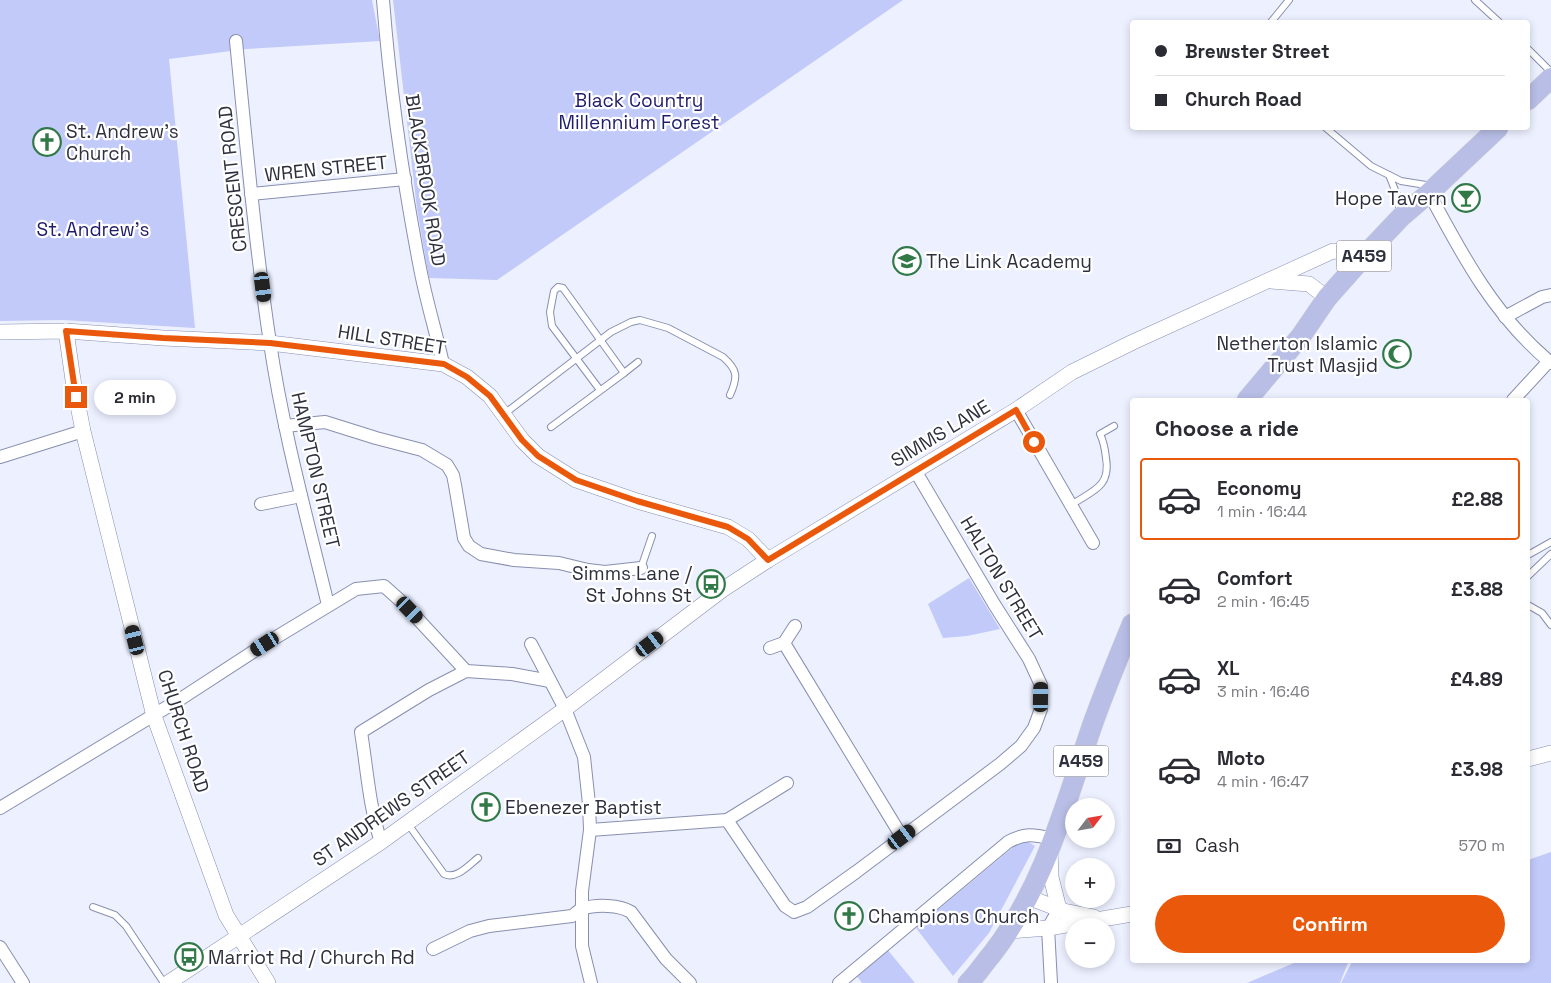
<!DOCTYPE html>
<meta charset="utf-8">
<style>
:root{--surface:#fff;--page:#f7f7f7;--text:#2b2b33;--muted:#7c7c81;--line:#e1e1e2;--accent:#ea580c}
body{margin:0;font-family:"Space Grotesk",sans-serif;background:var(--page);color:var(--text);height:100vh;display:flex;flex-direction:column;font-size:19px;white-space:nowrap}
*{box-sizing:border-box;margin:0}
p{font-size:16px;color:var(--muted)}
.icon{flex:none;width:28px;height:28px;fill:none;stroke:currentColor;stroke-width:2;stroke-linecap:round;stroke-linejoin:round}
.map{position:relative;flex:1;overflow:hidden}
.side{position:absolute;left:1130px;top:398px;width:400px;height:565px;display:flex;flex-direction:column;background:var(--surface);border-radius:5px;box-shadow:0 2px 8px #0003}
.side>*{flex:none}
.banner{position:absolute;left:1130px;top:20px;width:400px;height:110px;border-radius:5px;box-shadow:0 2px 8px #0003;display:grid;align-content:center;height:110px;padding:0 25px;background:var(--surface)}
.needle{width:32px;rotate:59deg}
.fabs{position:absolute;left:1065px;top:798px;display:grid;gap:10px}
.fabs a{display:grid;place-items:center;width:50px;height:50px;border-radius:50%;background:var(--surface);box-shadow:0 2px 8px #0003;font-size:25px}
.end{position:absolute;width:22px;height:22px;margin:-11px;border:6px solid #ea580c;background:#fff;box-shadow:0 0 0 2px #fff}
.from{border-radius:50%}
.bubble{position:absolute;height:35px;border-radius:18px;background:var(--surface);box-shadow:0 2px 8px #0003;font-size:16px;font-weight:600;line-height:35px;text-align:center}
.car{position:absolute;width:15px;height:30px;margin:-15px -8px;border-radius:6px;box-shadow:0 0 4px 1px #0007;background:linear-gradient(#222 24%,#8ab4d8 0 40%,#222 0 76%,#8ab4d8 0 86%,#222 0)}
.banner b{display:flex;align-items:center;gap:18px;height:48px;font-size:19px}
.banner b+b{border-top:1px solid var(--line)}
.banner i{width:12px;height:12px;background:var(--text)}
ul{padding:0;list-style:none}
li{display:flex;align-items:center;gap:15px;height:82px;margin:0 10px 8px;padding:0 15px;border:2px solid transparent;border-radius:5px}
li div{flex:1}
li b{display:block;font-size:19px}
li em{font-style:normal;font-weight:600}
li.selected{border-color:var(--accent)}
li>.icon{width:45px;height:45px;stroke-width:1.5}
h2{padding:0 25px;font-size:22px;line-height:60px}
.pay{display:flex;align-items:center;gap:12px;height:55px;padding:0 25px;font-size:19px}
.pay p{margin-inline-start:auto}
.primary-button{display:flex;gap:10px;margin-top:auto;padding:10px 25px}
.primary-button a{flex:1;height:58px;border-radius:30px;background:var(--accent);color:#fff;font-size:20px;font-weight:600;line-height:58px;text-align:center}
.map>svg:first-child{display:block}
</style>
<div class="map">
<svg width="1551" height="983" viewBox="0 0 1551 983">
<rect width="100%" height="100%" fill="#edf0ff"/>
<g fill="#c1caf9">
<polygon points="0,0 372,0 380,41 246,49 169,59 195,328 63,320 0,321"/>
<polygon points="393,0 903,0 497,280 429,278 417,209"/>
<polygon points="969,578 1000,629 967,636 943,638 928,604"/>
<polygon points="1027,841 1035,846 989,933 953,976 916,928 1017,844"/>
<polygon points="1551,852 1551,983 1341,983 1353,960 1528,960 1528,860"/>
<polygon points="886,948 915,983 862,983 856,975"/>
<polygon points="1301,960 1349,960 1340,983 1247,983"/>
</g>
<g fill="none" stroke-linecap="round" stroke-linejoin="round">
<defs>
<g id="service">
<polyline points="1475,0 1499,22"/>
<polyline points="1271,22 1289,0"/>
<polyline points="1528,49 1551,72"/>
<polyline points="1326,128 1371,166 1389,175"/>
<polyline points="1400,213 1397,195 1389,175 1401,181 1432,186"/>
<polyline points="624,373 638,362"/>
<path d="M504 414 611 332 631 322 640 320 668 328 723 357C738 370 738 377 730 395"/>
<polyline points="551,427 624,373 563,288 558,287 554,291 550,312 552,326 600,390"/>
<path d="M1071 505C1092 491 1111 487 1106 458 1105 449 1104 442 1100 434L1114 426"/>
<polyline points="1528,555 1551,542"/>
<polyline points="641,568 652,536"/>
<polyline points="1528,576 1551,554"/>
<polyline points="1528,605 1542,613 1551,625"/>
<path d="M408 824 444 874C456 880 469 865 478 858"/>
<polyline points="93,907 115,915 126,926 164,983"/>
</g>
<g id="minor">
<path d="M383 0C390 90 403 180 420 268 426 300 436 332 443 364"/>
<path d="M236 41C246 142 255 243 270 343 283 431 307 518 328 605"/>
<path d="M1429 193C1462 255 1495 317 1551 363"/>
<polyline points="251,194 405,179"/>
<polyline points="1505,317 1542,297 1551,295"/>
<polyline points="1513,400 1549,361"/>
<polyline points="1016,410 1093,543"/>
<polyline points="285,426 325,422 376,438 422,450 447,465 453,475 455,485 464,538 469,546 481,554 514,560 559,563 588,570 605,572 641,568"/>
<polyline points="0,457 83,431"/>
<polyline points="261,504 301,496"/>
<polyline points="795,626 784,643 902,837"/>
<polyline points="531,644 565,709 584,757 589,804 590,830 582,891 582,946 591,983"/>
<polyline points="770,648 784,643"/>
<polyline points="0,808 182,698 265,644 356,589 384,586 403,603 466,671"/>
<polyline points="727,820 785,906 794,912 807,907 856,872 1000,764 1021,746 1034,728 1041,709 1041,685 1029,659 994,604 916,472"/>
<polyline points="590,830 727,820 787,783"/>
<path d="M381 842C369 806 367 769 361 732L429 690 466 671 512 674 550 681"/>
<polyline points="0,947 23,983"/>
<path d="M433 949 470 931 489 926 572 916C575 914 579 910 582 909 596 904 620 905 631 912L666 959 690 983"/>
<path d="M839 983 1008 842C1026 832 1035 835 1054 839"/>
<polyline points="1051,983 1048,928 1059,909"/>
</g>
<g id="tertiary">
<polyline points="1271,281 1309,284 1327,298"/>
<polyline points="66,331 73,380 83,431 154,716 226,915 268,983"/>
<polyline points="0,332 66,331 163,338 270,343 443,364 467,377 490,396 522,440 538,456 576,480 637,501 728,527 748,539 768,560"/>
<polyline points="1528,759 1551,753"/>
<polyline points="1050,851 1051,877 1059,909"/>
<polyline points="1028,897 1064,911 1094,917"/>
<polyline points="1008,931 1048,928 1132,914"/>
<polyline points="168,983 381,842 565,709 722,590 768,560 1016,410 1072,372 1133,342 1333,251 1366,254"/>
</g>
<g id="primary">
<polyline points="1528,100 1551,78"/>
<polyline points="1247,400 1301,336 1327,298 1366,254 1401,217 1429,193 1498,128"/>
<path d="M968 983C977 975 984 963 992 954 1044 887 1065 805 1092 726 1104 692 1118 658 1132 624"/>
</g>
</defs>
<use href="#service" stroke="#888faf" stroke-width="8"/>
<use href="#minor" stroke="#888faf" stroke-width="14"/>
<use href="#tertiary" stroke="#888faf" stroke-width="16"/>
<use href="#primary" stroke="#d1d1d5" stroke-width="21"/>
<use href="#service" stroke="#fff" stroke-width="6"/>
<use href="#minor" stroke="#fff" stroke-width="12"/>
<use href="#tertiary" stroke="#fff" stroke-width="15"/>
<use href="#primary" stroke="#b8bee6" stroke-width="20"/>
</g>
<g fill="none" stroke-linecap="round" stroke-linejoin="round">
<polyline stroke="#ea580c" stroke-width="6" points="76,397 66,331 163,338 270,343 444,364 467,377 490,396 522,440 538,456 576,480 637,501 728,527 748,539 768,560 1016,410 1034,442"/>
</g>
<defs>
<symbol id="church-ring" viewBox="-11 -11 22 22"><circle r="9.5" fill="#fff" stroke="#317a48" stroke-width="1.5"/><path d="M-1.2-6h2.4v3.5h3.3v2.4h-3.3V6h-2.4V-.1h-3.3v-2.4h3.3Z" fill="#317a48"/></symbol>
<symbol id="bar-ring" viewBox="-11 -11 22 22"><circle r="9.5" fill="#fff" stroke="#317a48" stroke-width="1.5"/><path d="M-6-5H6L.8 .8V4.5H3.5V6h-7V4.5H-.8V.8Z" fill="#317a48"/></symbol>
<symbol id="school-ring" viewBox="-11 -11 22 22"><circle r="9.5" fill="#fff" stroke="#317a48" stroke-width="1.5"/><path d="M0-5L7-2L0 1L-7-2ZM-4 1L0 2.5L4 1V4Q0 6-4 4Z" fill="#317a48"/></symbol>
<symbol id="mosque-ring" viewBox="-11 -11 22 22"><circle r="9.5" fill="#fff" stroke="#317a48" stroke-width="1.5"/><path d="M3.5-4.9A6 6 0 1 0 3.5 4.9A5 5 0 1 1 3.5-4.9Z" fill="#317a48"/></symbol>
<symbol id="bus-ring" viewBox="-11 -11 22 22"><circle r="9.5" fill="#fff" stroke="#317a48" stroke-width="1.5"/><path d="M-5-6H5V4H4V6H2V4H-2V6H-4V4H-5ZM-3.5-4V0h7V-4ZM-3.5 1.2v1.5H-2V1.2ZM2 1.2v1.5H3.5V1.2Z" fill="#317a48"/></symbol>
</defs>
<g fill-rule="evenodd">
<use href="#church-ring" x="31" y="126" width="32" height="32"/>
<use href="#bar-ring" x="1450" y="182" width="32" height="32"/>
<use href="#school-ring" x="891" y="245" width="32" height="32"/>
<use href="#mosque-ring" x="1381" y="338" width="32" height="32"/>
<use href="#bus-ring" x="695" y="568" width="32" height="32"/>
<use href="#church-ring" x="470" y="791" width="32" height="32"/>
<use href="#church-ring" x="833" y="900" width="32" height="32"/>
<use href="#bus-ring" x="173" y="941" width="32" height="32"/>
</g>
<g text-anchor="middle" stroke-width="4.5" stroke-linejoin="round" paint-order="stroke">
<g fill="#fff" stroke="#6d6e78" stroke-width="1">
<rect x="1336.5" y="240.5" width="55" height="31" rx="4"/>
<rect x="1053.5" y="745.5" width="55" height="31" rx="4"/>
</g>
<g font-size="18" font-weight="bold" fill="#2e303e">
<text x="1364" y="262">A459</text>
<text x="1081" y="767">A459</text>
</g>
<g font-size="19" fill="#1f1c6a" stroke="#fff">
<text x="639" y="107">Black Country<tspan x="639" dy="22">Millennium Forest</tspan></text>
<text x="93" y="236">St. Andrew's</text>
</g>
<g font-size="19" fill="#2e303e" stroke="#fff" text-anchor="start">
<text x="66" y="138">St. Andrew's<tspan x="66" dy="22">Church</tspan></text>
<text x="1447" y="205" text-anchor="end">Hope Tavern</text>
<text x="926" y="268">The Link Academy</text>
<text x="1378" y="350" text-anchor="end">Netherton Islamic<tspan x="1378" dy="22">Trust Masjid</tspan></text>
<text x="692" y="580" text-anchor="end">Simms Lane /<tspan x="692" dy="22">St Johns St</tspan></text>
<text x="505" y="814">Ebenezer Baptist</text>
<text x="868" y="923">Champions Church</text>
<text x="208" y="964">Marriot Rd / Church Rd</text>
</g>
<g font-size="19" fill="#2e303e" stroke="#fff">
<text transform="translate(326 168) rotate(-6)" y="7">WREN STREET</text>
<text transform="translate(232 179) rotate(-96)" y="7">CRESCENT ROAD</text>
<text transform="translate(426 180) rotate(81)" y="7">BLACKBROOK ROAD</text>
<text transform="translate(392 339) rotate(9)" y="7">HILL STREET</text>
<text transform="translate(940 433) rotate(-31)" y="7">SIMMS LANE</text>
<text transform="translate(316 470) rotate(77)" y="7">HAMPTON STREET</text>
<text transform="translate(1002 578) rotate(59)" y="7">HALTON STREET</text>
<text transform="translate(184 731) rotate(72)" y="7">CHURCH ROAD</text>
<text transform="translate(391 808) rotate(-35)" y="7">ST ANDREWS STREET</text>
</g>
</g>
</svg>
<div class="fabs">
<a><svg class="needle" viewBox="-14 -14 28 28"><path d="M0-13l5 13h-10z" fill="#e53935"/><path d="M0 13l5-13h-10z" fill="#7c7c81"/></svg></a>
<a>+</a>
<a>−</a>
</div>
<i class="end from" style="left:1034px;top:442px"></i>
<i class="end" style="left:76px;top:397px"></i>
<div class="bubble" style="left:94px;top:380px;width:82px">2 min</div>
<i class="car" style="left:263px;top:287px;rotate:173deg"></i>
<i class="car" style="left:410px;top:610px;rotate:136deg"></i>
<i class="car" style="left:135px;top:640px;rotate:346deg"></i>
<i class="car" style="left:265px;top:644px;rotate:237deg"></i>
<i class="car" style="left:650px;top:644px;rotate:53deg"></i>
<i class="car" style="left:1041px;top:697px;rotate:1deg"></i>
<i class="car" style="left:902px;top:837px;rotate:53deg"></i>
<div class="banner">
<b><i class="from"></i>Brewster Street</b>
<b><i></i>Church Road</b>
</div>
<section class="side">
<h2>Choose a ride</h2>
<ul>
<li class="selected"><svg class="icon" aria-label="car" viewBox="0 0 24 24"><path d="M5 17H2v-5l4-1 3-4h7l3 4 3 1v5h-3M9 17h6M6 11h13"/><circle cx="7" cy="17" r="2"/><circle cx="17" cy="17" r="2"/></svg><div><b>Economy</b><p>1 min · 16:44</p></div><em>£2.88</em></li>
<li><svg class="icon" aria-label="car" viewBox="0 0 24 24"><path d="M5 17H2v-5l4-1 3-4h7l3 4 3 1v5h-3M9 17h6M6 11h13"/><circle cx="7" cy="17" r="2"/><circle cx="17" cy="17" r="2"/></svg><div><b>Comfort</b><p>2 min · 16:45</p></div><em>£3.88</em></li>
<li><svg class="icon" aria-label="car" viewBox="0 0 24 24"><path d="M5 17H2v-5l4-1 3-4h7l3 4 3 1v5h-3M9 17h6M6 11h13"/><circle cx="7" cy="17" r="2"/><circle cx="17" cy="17" r="2"/></svg><div><b>XL</b><p>3 min · 16:46</p></div><em>£4.89</em></li>
<li><svg class="icon" aria-label="car" viewBox="0 0 24 24"><path d="M5 17H2v-5l4-1 3-4h7l3 4 3 1v5h-3M9 17h6M6 11h13"/><circle cx="7" cy="17" r="2"/><circle cx="17" cy="17" r="2"/></svg><div><b>Moto</b><p>4 min · 16:47</p></div><em>£3.98</em></li>
</ul>
<div class="pay"><svg class="icon" aria-label="cash" viewBox="0 0 24 24"><path d="M3 7h18v10H3z"/><circle cx="12" cy="12" r="2"/></svg>Cash<p>570 m</p></div>
<div class="primary-button"><a>Confirm</a></div>
</section>
</div>
